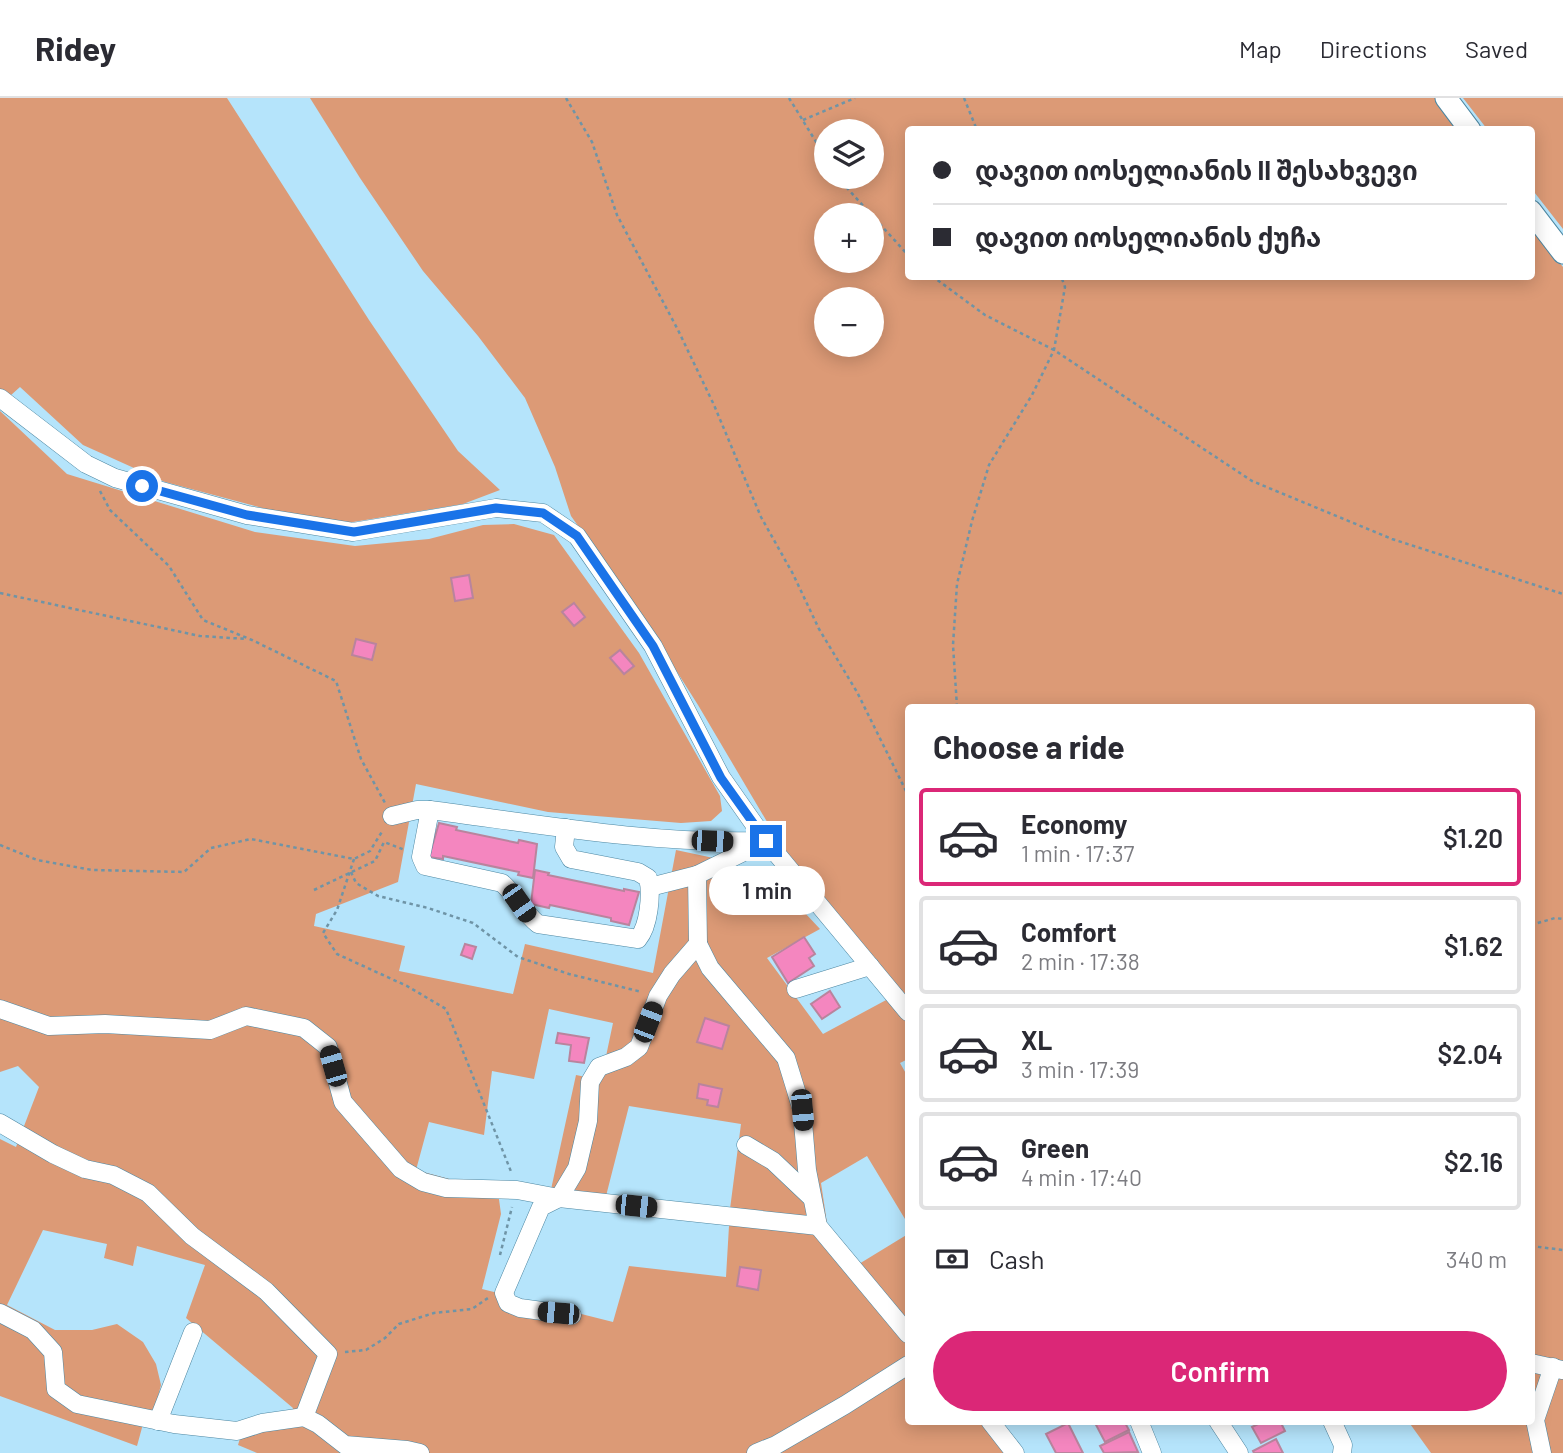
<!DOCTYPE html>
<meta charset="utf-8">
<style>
:root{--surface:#fff;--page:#f7f7f7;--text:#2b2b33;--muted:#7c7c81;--line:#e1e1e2;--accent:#db2777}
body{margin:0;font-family:Barlow,"Noto Sans Georgian",sans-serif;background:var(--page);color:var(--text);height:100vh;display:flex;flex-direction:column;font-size:26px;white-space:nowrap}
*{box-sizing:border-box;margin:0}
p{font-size:23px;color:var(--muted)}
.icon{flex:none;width:38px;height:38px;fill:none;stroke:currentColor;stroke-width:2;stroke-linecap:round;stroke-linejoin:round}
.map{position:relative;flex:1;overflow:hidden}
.sheet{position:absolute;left:905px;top:606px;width:630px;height:721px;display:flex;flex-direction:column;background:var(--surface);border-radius:7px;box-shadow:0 4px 18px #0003}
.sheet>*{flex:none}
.guide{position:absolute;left:905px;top:28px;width:630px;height:154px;border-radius:7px;box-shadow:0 4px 18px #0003;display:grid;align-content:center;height:154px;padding:0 28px;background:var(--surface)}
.controls{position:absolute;left:814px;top:21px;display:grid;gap:14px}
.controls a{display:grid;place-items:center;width:70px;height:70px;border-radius:50%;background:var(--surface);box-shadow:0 4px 18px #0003;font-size:35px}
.end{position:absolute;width:32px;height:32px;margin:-16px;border:9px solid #1a73e8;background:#fff;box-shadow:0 0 0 4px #fff}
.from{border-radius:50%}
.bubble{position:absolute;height:49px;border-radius:24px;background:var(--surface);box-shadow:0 4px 18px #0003;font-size:23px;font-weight:600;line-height:49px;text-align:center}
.car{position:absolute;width:21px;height:42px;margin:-21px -10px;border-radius:9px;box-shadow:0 0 5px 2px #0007;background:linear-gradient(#222 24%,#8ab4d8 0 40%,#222 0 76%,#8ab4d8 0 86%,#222 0)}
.guide b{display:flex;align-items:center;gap:24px;height:66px;font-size:26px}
.guide b+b{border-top:2px solid var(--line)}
.guide i{width:18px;height:18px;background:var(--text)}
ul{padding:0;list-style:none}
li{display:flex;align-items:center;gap:21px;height:98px;margin:0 14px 10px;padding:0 14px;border:4px solid var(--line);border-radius:7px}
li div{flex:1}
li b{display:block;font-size:26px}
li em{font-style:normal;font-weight:600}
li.active{border-color:var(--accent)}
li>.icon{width:63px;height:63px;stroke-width:1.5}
h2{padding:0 28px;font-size:32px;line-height:84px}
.pay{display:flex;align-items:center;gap:18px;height:77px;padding:0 28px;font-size:26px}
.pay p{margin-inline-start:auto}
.action{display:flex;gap:14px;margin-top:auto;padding:14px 28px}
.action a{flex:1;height:80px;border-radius:42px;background:var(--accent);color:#fff;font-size:28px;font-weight:600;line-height:80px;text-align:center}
header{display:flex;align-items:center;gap:42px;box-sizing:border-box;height:98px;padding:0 35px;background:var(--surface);border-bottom:2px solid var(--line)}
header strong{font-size:33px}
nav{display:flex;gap:38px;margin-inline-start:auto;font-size:24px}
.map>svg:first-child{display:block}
</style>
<header>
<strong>Ridey</strong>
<nav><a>Map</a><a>Directions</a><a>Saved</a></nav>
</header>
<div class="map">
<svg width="1563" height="1355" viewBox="0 0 1563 1355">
<rect width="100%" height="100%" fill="#b5e4fb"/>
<g fill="#dc9a76" fill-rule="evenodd">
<polygon points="0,0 227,0 369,222 458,353 500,392 463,406 347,425 266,411 165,384 83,347 20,289 0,307"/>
<path d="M310 0H1436L1459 31 908 32V178H1531V128L1563 169V1355H1431L1408 1323H1531V609H908V902L786 756 698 607 634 506 571 418 555 369 525 300 478 238 423 173 360 80ZM826 33H872V79H826ZM826 117H872V163H826ZM826 201H872V247H826Z"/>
<polygon points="1463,0 1563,0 1563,131 1531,90 1531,32 1487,31"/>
<path d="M0 313 67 376 255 434 355 448 429 441 483 427 514 426 554 437 639 555 720 698 722 713 711 723 681 725 548 714 416 686 398 784 316 816 314 828 405 848 399 873 513 896 525 846 653 875 676 752 723 762 791 800 820 831 767 860 823 936 888 901 908 926V961L900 965 908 979V1126L867 1058 821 1085 827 1125 854 1169 908 1136V1323H981L1007 1355H257L238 1347 241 1337 287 1324 293 1310 186 1220 205 1167 137 1148 133 1168 104 1160 107 1146 43 1132 7 1207 55 1232H92L117 1226 143 1244 156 1266 161 1287 156 1306 143 1326 137 1348 0 1298V1041L16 1049 39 989 18 968 0 974ZM549 911 613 925 601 982 576 977 550 1096 606 1098 629 1008 741 1026 730 1111 726 1179 629 1168 613 1224 482 1191 501 1116 498 1094 416 1072 429 1024 484 1037 492 973 534 981Z"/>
</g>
<g fill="#f486bf" stroke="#b9849d" stroke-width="2">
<polygon points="469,477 473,500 455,503 451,480"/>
<polygon points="574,505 585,519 574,528 562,514"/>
<polygon points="356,541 376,546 372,562 352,557"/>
<polygon points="620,552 634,568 624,576 610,560"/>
<polygon points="439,725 457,729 456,732 518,745 519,742 537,746 533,780 518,777 519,774 443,758 443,761 429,759"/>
<polygon points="535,772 549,775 548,777 624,793 624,791 639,794 629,827 611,823 611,820 550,807 549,810 531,806"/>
<polygon points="804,839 815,856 809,860 814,868 788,885 772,859"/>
<polygon points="465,846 476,849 472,861 461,857"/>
<polygon points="830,893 840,909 822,921 811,906"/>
<polygon points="705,920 729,928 722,951 697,944"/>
<polygon points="558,935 589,940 584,965 569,963 571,947 556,945"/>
<polygon points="699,986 722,991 718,1009 707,1007 708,1002 697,1000"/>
<polygon points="740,1169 761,1172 758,1192 737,1188"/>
<polygon points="1094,1323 1124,1323 1129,1332 1105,1344"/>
<polygon points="1264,1323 1280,1323 1285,1333 1261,1345 1252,1329"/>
<polygon points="1068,1325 1083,1355 1056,1355 1046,1336"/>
<polygon points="1129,1334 1138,1354 1104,1355 1100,1348"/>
<polygon points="1276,1341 1283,1355 1254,1355 1253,1353"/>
</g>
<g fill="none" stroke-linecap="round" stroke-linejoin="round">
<defs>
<g id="minor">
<polyline points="0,300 86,366 115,380 247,417 353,434 496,410 543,415 577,438 653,548 721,679 766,743 908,914"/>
<path d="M430 712 421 759 425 768 502 785C516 797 523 814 538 826L638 841C649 828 652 796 648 780L638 774 571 761 564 749 566 730"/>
<path d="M392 718 417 712H430C538 726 649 746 759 743"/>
<polyline points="650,789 697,777"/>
<polyline points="698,846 710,870 786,960 802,1012 807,1072 818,1128 908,1236"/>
<polyline points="796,891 870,868"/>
<polyline points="0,911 49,928 105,926 210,932 246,918 304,930 328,949 343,1004 401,1071 423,1084 446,1090 517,1092 559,1100 818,1128"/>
<polyline points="0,1025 53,1056 85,1071 113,1077 148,1095 192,1138 266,1193 328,1256 304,1319"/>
<polyline points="746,1047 773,1063 811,1099"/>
<polyline points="0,1215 33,1232 53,1254 56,1291 77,1306 174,1326 237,1333 262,1325 304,1319 318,1326 345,1347 407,1352 420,1355"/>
<polyline points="572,1217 520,1210 508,1205 504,1195 541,1109 559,1100 577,1070 588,1023 590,984 599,969 626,959 639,949 658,898 672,876 698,846 697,777 766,743"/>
<polyline points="1531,1265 1562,1272"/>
<polyline points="158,1323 193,1234"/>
<polyline points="990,1323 1015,1355"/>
<polyline points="1139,1323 1152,1355"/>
<polyline points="1218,1323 1239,1355"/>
<polyline points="1332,1323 1343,1347 1342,1355"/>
<polyline points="756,1355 776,1347 845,1307 908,1267"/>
<polyline points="1542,1355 1535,1322 1553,1269"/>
</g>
<g id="major">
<polyline points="1446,0 1470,32"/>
<polyline points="1531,113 1563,155"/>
</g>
</defs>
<use href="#minor" stroke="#4d87a2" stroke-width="19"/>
<use href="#major" stroke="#4d87a2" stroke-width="23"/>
<g stroke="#6f94a6" stroke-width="2.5" stroke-dasharray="3.5 3.5" stroke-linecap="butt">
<polyline points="566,0 592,44 617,117 678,232 714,307 761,419 793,476 819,531 857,594 908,697"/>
<polyline points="789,0 826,60"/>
<polyline points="964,0 977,32"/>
<polyline points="803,22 855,0"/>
<polyline points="837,79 908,157"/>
<polyline points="932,178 985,217 1054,252 1252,383 1392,441 1563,496"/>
<polyline points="100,393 110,412 169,468 203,522 252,542 336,583 361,661 385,705"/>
<polyline points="0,495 200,538 247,541"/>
<polyline points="957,609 953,547 957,486 972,423 989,367 1032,297 1054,252 1065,189 1061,178"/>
<polyline points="0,747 37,762 92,772 184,774 211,750 251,741 354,761 370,753 383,732"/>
<polyline points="354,761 337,812 323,835 337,856 407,888 446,911 512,1076"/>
<polyline points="351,774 356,785 378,798 428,810 473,825 518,859 569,876 642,894"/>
<polyline points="314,792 375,763 384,744 405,752"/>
<polyline points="1531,827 1555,820 1563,821"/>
<polyline points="1531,1148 1563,1152"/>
<polyline points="500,1157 512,1109"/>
<polyline points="345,1254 366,1252 385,1240 399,1226 434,1215 472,1211 488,1200"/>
</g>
<use href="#minor" stroke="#fff" stroke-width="18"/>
<use href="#major" stroke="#fff" stroke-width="21"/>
</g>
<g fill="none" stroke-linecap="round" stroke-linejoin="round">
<polyline stroke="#1a73e8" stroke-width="9" points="142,388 247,417 354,434 496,410 543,415 577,438 653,548 721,680 766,743"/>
</g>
</svg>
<div class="controls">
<a><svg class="icon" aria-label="layers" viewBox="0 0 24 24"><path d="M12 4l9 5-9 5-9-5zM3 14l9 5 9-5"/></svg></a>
<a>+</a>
<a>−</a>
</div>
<i class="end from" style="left:142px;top:388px"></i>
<i class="end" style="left:766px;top:743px"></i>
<div class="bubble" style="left:709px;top:768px;width:116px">1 min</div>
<i class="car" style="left:712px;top:743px;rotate:92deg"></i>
<i class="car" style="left:519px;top:805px;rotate:145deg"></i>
<i class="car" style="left:648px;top:924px;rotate:21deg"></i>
<i class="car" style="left:333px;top:968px;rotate:344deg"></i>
<i class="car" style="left:802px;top:1012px;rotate:175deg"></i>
<i class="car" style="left:636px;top:1108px;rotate:96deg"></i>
<i class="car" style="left:558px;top:1215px;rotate:275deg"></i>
<div class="guide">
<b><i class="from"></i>დავით იოსელიანის II შესახვევი</b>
<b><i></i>დავით იოსელიანის ქუჩა</b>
</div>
<section class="sheet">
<h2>Choose a ride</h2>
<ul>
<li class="active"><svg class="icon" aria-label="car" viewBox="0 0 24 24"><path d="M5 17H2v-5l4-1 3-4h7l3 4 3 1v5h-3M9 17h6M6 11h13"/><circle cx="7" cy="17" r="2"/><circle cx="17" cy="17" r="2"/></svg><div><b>Economy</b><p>1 min · 17:37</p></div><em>$1.20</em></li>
<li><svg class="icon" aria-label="car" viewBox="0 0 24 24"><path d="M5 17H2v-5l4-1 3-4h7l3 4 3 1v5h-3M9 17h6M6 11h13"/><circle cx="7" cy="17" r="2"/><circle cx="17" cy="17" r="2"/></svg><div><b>Comfort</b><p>2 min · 17:38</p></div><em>$1.62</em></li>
<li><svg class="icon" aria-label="car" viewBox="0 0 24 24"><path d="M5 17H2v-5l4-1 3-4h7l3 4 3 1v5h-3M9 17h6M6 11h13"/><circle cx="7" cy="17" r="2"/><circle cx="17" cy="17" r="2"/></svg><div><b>XL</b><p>3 min · 17:39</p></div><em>$2.04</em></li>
<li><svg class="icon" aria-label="car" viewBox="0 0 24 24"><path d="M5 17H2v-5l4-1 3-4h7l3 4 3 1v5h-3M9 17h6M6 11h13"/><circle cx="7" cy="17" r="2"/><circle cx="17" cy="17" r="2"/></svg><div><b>Green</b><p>4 min · 17:40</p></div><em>$2.16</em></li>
</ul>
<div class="pay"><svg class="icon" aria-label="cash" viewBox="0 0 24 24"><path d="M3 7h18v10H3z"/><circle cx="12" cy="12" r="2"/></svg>Cash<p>340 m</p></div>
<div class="action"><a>Confirm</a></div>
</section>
</div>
